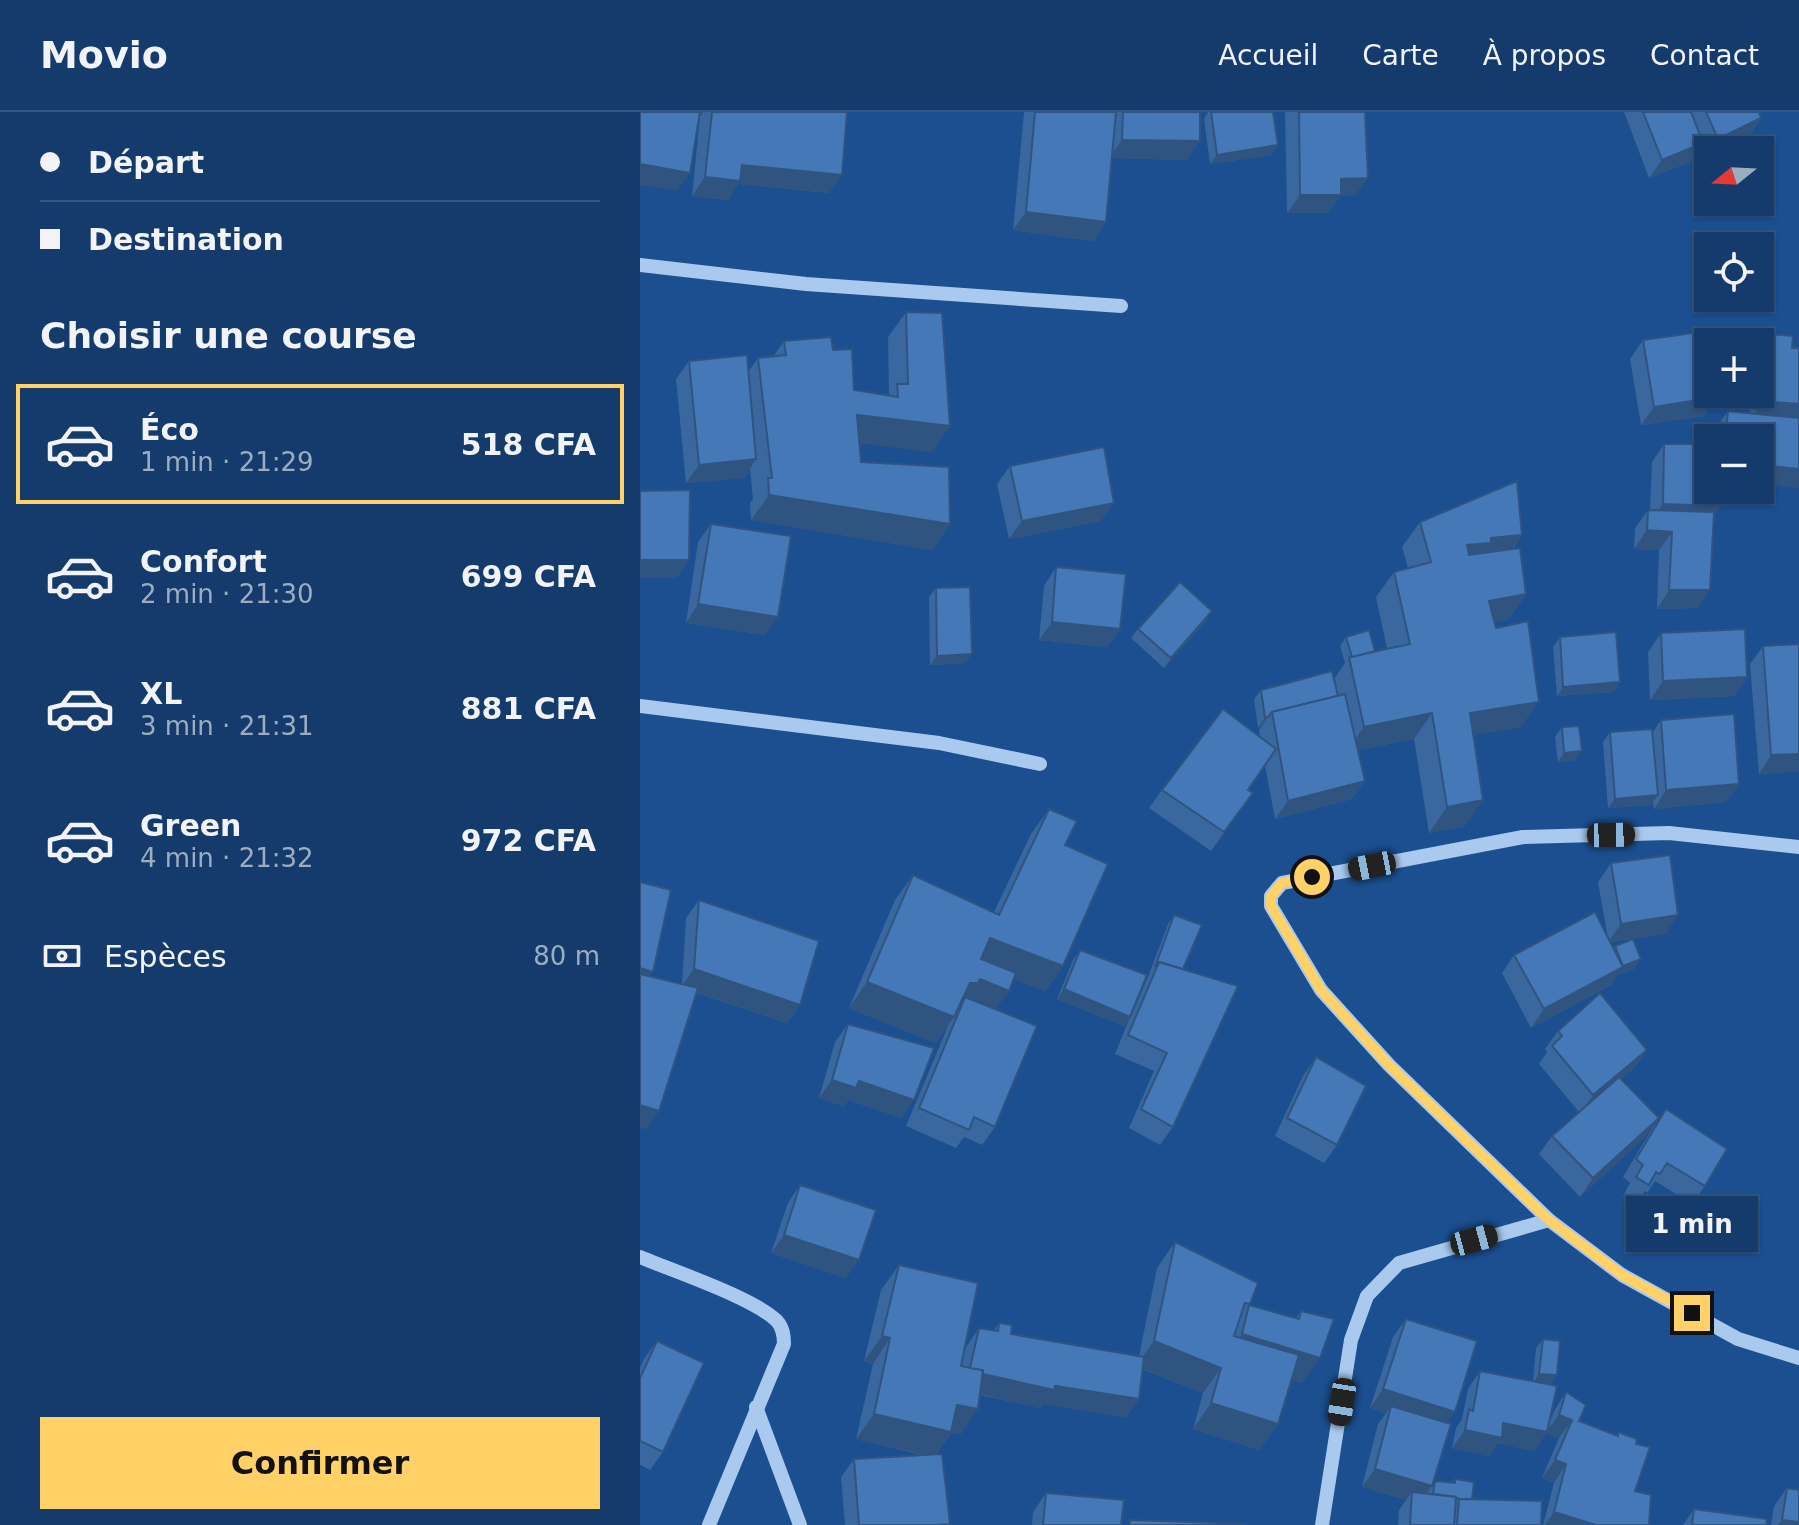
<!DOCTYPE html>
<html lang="fr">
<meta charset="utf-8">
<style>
:root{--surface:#143b6b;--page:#1d4271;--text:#f1f3f6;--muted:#9dadc1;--line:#33557e;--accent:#ffd166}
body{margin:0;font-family:"DejaVu Sans",sans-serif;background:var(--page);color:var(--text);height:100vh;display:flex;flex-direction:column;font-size:30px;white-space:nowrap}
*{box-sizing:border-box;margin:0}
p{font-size:26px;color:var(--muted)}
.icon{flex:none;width:44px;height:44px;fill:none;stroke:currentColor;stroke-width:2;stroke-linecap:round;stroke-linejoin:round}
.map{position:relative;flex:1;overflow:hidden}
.panel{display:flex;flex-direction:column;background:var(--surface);width:640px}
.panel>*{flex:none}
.top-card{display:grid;align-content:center;height:176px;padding:0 40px;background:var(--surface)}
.needle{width:52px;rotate:252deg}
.buttons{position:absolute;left:1054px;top:24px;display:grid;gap:16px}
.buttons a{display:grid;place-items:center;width:80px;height:80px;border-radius:0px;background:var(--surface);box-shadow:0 2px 6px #0004,0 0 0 2px var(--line);font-size:40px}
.end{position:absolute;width:36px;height:36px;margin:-18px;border:10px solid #ffd166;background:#111;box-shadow:0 0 0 4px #111}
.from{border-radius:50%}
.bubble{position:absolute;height:56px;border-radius:0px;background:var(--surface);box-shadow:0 2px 6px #0004,0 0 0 2px var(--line);font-size:26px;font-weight:700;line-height:56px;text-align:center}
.car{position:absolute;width:24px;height:48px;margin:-24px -12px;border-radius:10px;box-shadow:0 0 6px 2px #0007;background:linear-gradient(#222 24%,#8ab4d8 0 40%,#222 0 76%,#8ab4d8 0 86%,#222 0)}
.top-card b{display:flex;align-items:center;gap:28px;height:76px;font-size:30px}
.top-card b+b{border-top:2px solid var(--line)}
.top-card i{width:20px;height:20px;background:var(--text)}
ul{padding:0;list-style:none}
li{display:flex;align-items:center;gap:24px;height:120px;margin:0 16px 12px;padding:0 24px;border:4px solid transparent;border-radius:0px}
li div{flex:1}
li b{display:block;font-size:30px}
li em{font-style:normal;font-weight:700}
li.selected{border-color:var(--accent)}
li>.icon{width:72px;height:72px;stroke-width:1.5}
h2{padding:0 40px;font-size:36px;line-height:96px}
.pay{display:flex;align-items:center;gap:20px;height:88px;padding:0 40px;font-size:30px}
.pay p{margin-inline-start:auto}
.primary-button{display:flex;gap:16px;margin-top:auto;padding:16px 40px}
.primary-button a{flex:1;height:92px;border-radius:0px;background:var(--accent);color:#111;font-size:32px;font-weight:700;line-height:92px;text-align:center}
header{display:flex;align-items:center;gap:48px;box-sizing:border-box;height:112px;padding:0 40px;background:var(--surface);border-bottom:2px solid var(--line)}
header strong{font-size:38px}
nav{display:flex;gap:44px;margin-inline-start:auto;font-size:28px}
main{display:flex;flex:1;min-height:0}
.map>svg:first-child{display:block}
</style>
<header>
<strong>Movio</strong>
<nav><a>Accueil</a><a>Carte</a><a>À propos</a><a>Contact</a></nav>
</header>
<main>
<section class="panel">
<div class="top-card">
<b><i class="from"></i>Départ</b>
<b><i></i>Destination</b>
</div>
<h2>Choisir une course</h2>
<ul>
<li class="selected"><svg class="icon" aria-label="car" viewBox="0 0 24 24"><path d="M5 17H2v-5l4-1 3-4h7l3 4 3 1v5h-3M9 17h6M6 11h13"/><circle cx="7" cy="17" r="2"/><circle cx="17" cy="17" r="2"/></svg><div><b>Éco</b><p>1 min · 21:29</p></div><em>518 CFA</em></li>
<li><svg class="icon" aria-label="car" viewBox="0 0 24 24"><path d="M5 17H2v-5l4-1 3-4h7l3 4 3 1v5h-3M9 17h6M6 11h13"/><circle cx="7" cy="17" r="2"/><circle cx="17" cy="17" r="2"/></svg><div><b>Confort</b><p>2 min · 21:30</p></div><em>699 CFA</em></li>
<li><svg class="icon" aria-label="car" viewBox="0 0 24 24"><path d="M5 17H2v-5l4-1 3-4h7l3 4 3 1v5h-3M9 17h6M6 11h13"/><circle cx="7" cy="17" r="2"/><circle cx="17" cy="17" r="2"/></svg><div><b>XL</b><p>3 min · 21:31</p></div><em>881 CFA</em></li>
<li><svg class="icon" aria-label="car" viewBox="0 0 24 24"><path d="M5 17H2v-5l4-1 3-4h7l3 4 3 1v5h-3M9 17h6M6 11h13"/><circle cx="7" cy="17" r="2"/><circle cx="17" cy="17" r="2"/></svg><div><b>Green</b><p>4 min · 21:32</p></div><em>972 CFA</em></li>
</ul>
<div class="pay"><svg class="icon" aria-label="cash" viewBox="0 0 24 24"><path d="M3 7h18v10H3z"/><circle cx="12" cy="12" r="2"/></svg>Espèces<p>80 m</p></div>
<div class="primary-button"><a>Confirmer</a></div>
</section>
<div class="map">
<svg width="1159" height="1413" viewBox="0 0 1159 1413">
<rect width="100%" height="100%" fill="#1b4f8f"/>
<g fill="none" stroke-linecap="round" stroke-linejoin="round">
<g stroke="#a9c9ee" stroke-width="14">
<polyline points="0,153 166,172 481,194"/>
<polyline points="0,594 299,631 400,652"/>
<polyline points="1159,735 1029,721 883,725 642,771 631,784 631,794 681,878 749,953 909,1108 982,1163 1098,1227 1159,1246"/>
<path d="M0 1145C33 1159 114 1186 137 1209 143 1216 144 1223 144 1232L69 1413"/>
<polyline points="116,1295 160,1413"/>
<polyline points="682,1413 711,1228 727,1184 759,1151 909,1108"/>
</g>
</g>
<g fill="#3a679d">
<polygon points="63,0 207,0 189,81 98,72 88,88 52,84 60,4"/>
<polygon points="384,0 560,0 547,48 472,46 466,110 453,129 373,118"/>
<polygon points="568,0 633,0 631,43 570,52 564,7"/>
<polygon points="645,0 725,0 715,84 700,84 688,101 647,101"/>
<polygon points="984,0 1119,0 1121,6 1109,24 1081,38 1068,38 1068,44 1065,46 1061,35 1050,50 1009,66"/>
<polygon points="266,200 292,340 220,331 221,350 310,412 293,438 111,408 110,391 113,387 110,357 104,366 46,371 36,267 49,249 108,260 118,246 133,245 144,229 193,238 214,278 249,283 248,225"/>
<polygon points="1128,222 1120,326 1074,326 1075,317 1088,299 1110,301 1112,282 1120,282 1120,234"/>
<polygon points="1003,228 1065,304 1001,313 990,247"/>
<polygon points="1024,332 1074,404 1058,496 1017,497 1019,438 994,437 995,416 1008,398 1010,398 1012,350"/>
<polygon points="370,354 461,409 369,427 357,372"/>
<polygon points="780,410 882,423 873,437 886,482 869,507 854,510 881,615 833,623 825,714 789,721 774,627 718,638 725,669 712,687 635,707 625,653 608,678 613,681 571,739 509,696 522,678 620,625 619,618 621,615 618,616 614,587 621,578 694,567 705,551 700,534 706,525 735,539 747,537 736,485 754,460 768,456 762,435"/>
<polygon points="71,412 125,523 46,511 58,430"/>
<polygon points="416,455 480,517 467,535 399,528 404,474"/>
<polygon points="296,476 325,551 290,553 289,485"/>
<polygon points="572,499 566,509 524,556 491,526 498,517"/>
<polygon points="1021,521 1107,565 1094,584 1010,588 1008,540"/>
<polygon points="920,525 980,570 973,580 917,584 913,535"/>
<polygon points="1159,532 1159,659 1119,662 1110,552 1123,534"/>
<polygon points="1021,608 1099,672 1086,690 1014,697 1013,690 1011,693 968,696 963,630 970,620 1013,620"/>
<polygon points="922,615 936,648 918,650 915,625"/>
<polygon points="409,697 425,733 423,854 405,879 374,867 356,897 355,1015 342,1033 324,1025 316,1036 266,1014 308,914 296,931 209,896 255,788 273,763 354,800 391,722"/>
<polygon points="971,751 1026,822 970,830 974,836 975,834 994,857 977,863 971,873 891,916 862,861 874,843 967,822 958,770"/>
<polygon points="0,770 10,864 42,872 46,806 59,788 160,893 147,911 57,881 7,1017 0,1015"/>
<polygon points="534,803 543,858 533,1015 520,1033 489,1016 514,959 475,942 490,905 484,914 417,887 433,848 440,838 492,902 508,865 528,812"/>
<polygon points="208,912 262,1006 208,988 204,994 179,986 195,930"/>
<polygon points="918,919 1007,938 994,956 981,967 1006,1024 940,1085 899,1042 912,1024 939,1000 899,952 907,940 905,937"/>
<polygon points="676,945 697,1033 684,1051 635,1024 663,964"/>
<polygon points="1026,997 1065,1074 1052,1092 1015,1069 1007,1081 1005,1079 996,1092 983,1084 990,1071 983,1065 1013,1015"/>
<polygon points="160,1073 206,1166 131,1141 148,1091"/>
<polygon points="535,1130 609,1193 656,1206 661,1199 662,1271 652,1268 620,1338 553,1317 563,1281 502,1257 499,1287 486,1305 404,1292 401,1296 340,1283 321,1322 311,1321 296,1342 309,1413 205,1413 201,1365 214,1347 282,1343 216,1327 233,1252 224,1249 241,1178 259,1153 321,1254 326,1235 339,1216 354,1218 359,1211 371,1222 499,1244 517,1156"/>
<polygon points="766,1207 807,1310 792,1373 795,1369 813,1370 815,1367 832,1387 901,1413 758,1413 759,1398 766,1388 722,1375 738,1312 746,1301 730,1296 753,1225"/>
<polygon points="903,1227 917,1263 911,1273 908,1314 914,1299 926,1280 939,1309 976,1324 978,1320 996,1332 995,1379 1009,1413 903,1413 914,1371 902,1366 919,1326 906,1321 894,1339 858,1331 849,1344 812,1336 816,1316 822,1307 828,1277 840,1259 893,1269 896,1236"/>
<polygon points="17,1229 23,1340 10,1358 0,1353 0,1256 4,1247"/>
<polygon points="1147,1376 1159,1413 1131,1413 1134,1394"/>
<polygon points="406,1381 481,1413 392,1413 393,1400"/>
<polygon points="1054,1397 1126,1413 1043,1413"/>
</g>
<g fill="#305480">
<polygon points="1121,6 1109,24 1081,38 1071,38 1078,27"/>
<polygon points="482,28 560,29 547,48 469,46"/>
<polygon points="1063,31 1050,50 1009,66 1022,48"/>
<polygon points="638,33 631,43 570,52 577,43"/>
<polygon points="0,52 50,61 37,79 0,73"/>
<polygon points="102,53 202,63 189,81 98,72 88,88 52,84 65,65"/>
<polygon points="728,66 715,84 700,84 688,101 647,101 660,83 701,67"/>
<polygon points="386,100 466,110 453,129 373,118"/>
<polygon points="1077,285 1065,304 1001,313 1014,295"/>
<polygon points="1122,289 1159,292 1159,311 1110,308"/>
<polygon points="217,303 310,314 292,340 199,329"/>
<polygon points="116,347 104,366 46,371 59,353"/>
<polygon points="1120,353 1159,357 1159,376 1120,372"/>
<polygon points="129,383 310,412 293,438 111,408"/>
<polygon points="474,391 461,409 369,427 382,409"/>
<polygon points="1023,392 1081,394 1068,412 1010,410"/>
<polygon points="1007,418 1032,420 1019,438 994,437"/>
<polygon points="882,423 864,449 833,456 827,433 851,426"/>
<polygon points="0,448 49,448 37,466 0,466"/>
<polygon points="1029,478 1070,478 1058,496 1017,497"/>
<polygon points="886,482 869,507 831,514 849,489"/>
<polygon points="58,492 138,505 125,523 46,511"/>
<polygon points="572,499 566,509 524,556 531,546"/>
<polygon points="412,510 480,517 467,535 399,528"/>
<polygon points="332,542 325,551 290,553 297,544"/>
<polygon points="1107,565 1094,584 1010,588 1023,569"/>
<polygon points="980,570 973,580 917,584 923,575"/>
<polygon points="899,590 881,615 812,627 830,601"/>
<polygon points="792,601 774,627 706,640 724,615"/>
<polygon points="628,605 621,615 618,616 625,606"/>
<polygon points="942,639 936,648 918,650 924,641"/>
<polygon points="1159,642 1159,659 1119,662 1131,643"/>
<polygon points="725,669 712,687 635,707 648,689"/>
<polygon points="1099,672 1086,690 1014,697 1026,678"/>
<polygon points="1018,683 1011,693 968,696 975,687"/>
<polygon points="843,688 825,714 789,721 807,695"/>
<polygon points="1038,803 1026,822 968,830 981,812"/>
<polygon points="350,826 423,854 405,879 332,852"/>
<polygon points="1001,847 994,857 977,863 971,873 891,916 904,897 983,854"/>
<polygon points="0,856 13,860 0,878"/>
<polygon points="54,857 160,893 147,911 41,875"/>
<polygon points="340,867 369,879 351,904 325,885 317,897 330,871"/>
<polygon points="227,870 314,905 296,931 209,896"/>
<polygon points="424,877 490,905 484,914 417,887"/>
<polygon points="1007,938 994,956 941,1001 953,983"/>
<polygon points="192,968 219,969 274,988 262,1006 208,988 204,994 179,986"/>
<polygon points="0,993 19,999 7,1017 0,1015"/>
<polygon points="1019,1006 1006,1024 940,1085 953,1066"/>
<polygon points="144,1123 219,1148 206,1166 131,1141"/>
<polygon points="602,1222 680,1246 662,1271 585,1248"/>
<polygon points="242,1224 250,1226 233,1252 224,1249"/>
<polygon points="514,1229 581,1256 563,1281 496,1254"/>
<polygon points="329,1259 415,1274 499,1287 486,1305 404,1292 401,1296 316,1277"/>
<polygon points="899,1262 917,1263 911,1273 893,1271"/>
<polygon points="743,1277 815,1300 802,1318 751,1294 746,1301 730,1296"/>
<polygon points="571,1291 638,1312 620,1338 553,1317"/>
<polygon points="317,1293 338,1297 321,1322 311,1321 293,1345 216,1327 234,1302"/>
<polygon points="919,1303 932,1308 919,1326 906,1321 894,1339 858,1331 849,1344 812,1336 825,1318 863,1311 906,1320"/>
<polygon points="915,1348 926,1352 914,1371 902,1366"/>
<polygon points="735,1357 792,1374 779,1392 772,1380 766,1388 722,1375"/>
<polygon points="914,1400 956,1413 905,1413"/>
<polygon points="1142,1408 1159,1410 1159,1413 1138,1413"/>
</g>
<g fill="#4478b7" stroke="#305480" stroke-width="2">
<polygon points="0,0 60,0 50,61 0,52"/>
<polygon points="72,0 207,0 202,63 102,53 100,69 65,65"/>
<polygon points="395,0 476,0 466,110 386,100"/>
<polygon points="483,0 560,0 560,29 482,28"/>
<polygon points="571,0 633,0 638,33 577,43"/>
<polygon points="659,0 725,0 728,66 701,67 701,83 660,83"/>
<polygon points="1003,0 1051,0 1063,31 1022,48"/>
<polygon points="1066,0 1119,0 1121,6 1078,27"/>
<polygon points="266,200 302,201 310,314 217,303 221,350 309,355 310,412 129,383 128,366 132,366 118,246 146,243 144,229 191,225 193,238 212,237 214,278 258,285 257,272 268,272"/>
<polygon points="1067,219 1069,230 1068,282 1077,282 1077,285 1014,295 1003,228"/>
<polygon points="1128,222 1153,224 1152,236 1159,236 1159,292 1122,289"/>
<polygon points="107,243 116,347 59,353 49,249"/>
<polygon points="1088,299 1159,306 1159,357 1120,353 1120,326 1085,326"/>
<polygon points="1024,332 1068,332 1068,378 1081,378 1081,394 1023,392"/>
<polygon points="464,335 474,391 382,409 370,354"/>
<polygon points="877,369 882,423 851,426 851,431 827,433 829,443 880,436 886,482 849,489 856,516 888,509 899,590 830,601 843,688 807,695 792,601 724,615 709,545 770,532 754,460 791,450 780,410"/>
<polygon points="50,378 49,448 0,448 0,379"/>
<polygon points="1008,398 1074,400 1070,478 1029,478 1032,420 1007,418"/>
<polygon points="71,412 151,424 138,505 58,492"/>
<polygon points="416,455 486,462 480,517 412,510"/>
<polygon points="540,470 572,499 531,546 498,517"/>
<polygon points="330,475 332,542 297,544 296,476"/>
<polygon points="1105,517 1107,565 1023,569 1021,521"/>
<polygon points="729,518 735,539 712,545 706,525"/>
<polygon points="976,520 980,570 923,575 920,525"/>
<polygon points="1159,532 1159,642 1131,643 1123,534"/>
<polygon points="692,559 698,584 632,600 628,605 625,606 621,578"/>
<polygon points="705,582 725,669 648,689 632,600"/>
<polygon points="583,597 636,637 608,678 613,681 584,720 522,678"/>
<polygon points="1094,602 1099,672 1026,678 1021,608"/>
<polygon points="939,614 942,639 924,641 922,615"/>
<polygon points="1012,617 1018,683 975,687 970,620"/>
<polygon points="409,697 437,709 425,733 468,752 423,854 350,826 341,847 376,861 369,879 340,867 338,871 330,871 314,905 227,870 273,763 359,803"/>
<polygon points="1030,743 1038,803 981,812 971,751"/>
<polygon points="0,770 31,778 13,860 0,856"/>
<polygon points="59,788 179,829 160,893 54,857"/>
<polygon points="955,800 983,855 904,897 874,843"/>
<polygon points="534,803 562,813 543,857 519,850 515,855"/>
<polygon points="993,827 1001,847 983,854 975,834"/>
<polygon points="440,838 507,863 490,905 424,877"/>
<polygon points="519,850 598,874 533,1015 501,997 527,941 488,923"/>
<polygon points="0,862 58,876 19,999 0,993"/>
<polygon points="960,881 1007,938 953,983 912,934 922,924 918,919"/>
<polygon points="325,885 397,914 355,1015 334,1005 329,1018 279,996"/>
<polygon points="208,912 294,936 274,988 219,969 216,976 192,968"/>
<polygon points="676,945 726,974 697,1033 647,1006"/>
<polygon points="979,965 1019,1006 953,1066 912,1024"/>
<polygon points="1026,997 1087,1037 1065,1074 1027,1051 1020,1062 1016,1060 1009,1073 996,1065 1003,1053 996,1047"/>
<polygon points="160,1073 236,1098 219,1148 144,1123"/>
<polygon points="535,1130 618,1171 610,1192 605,1191 594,1224 659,1243 638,1312 571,1291 581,1256 514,1229"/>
<polygon points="259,1153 338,1171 321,1254 343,1258 338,1297 317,1293 311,1320 234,1302 250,1226 242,1224"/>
<polygon points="609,1193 659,1207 661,1199 694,1207 680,1246 602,1222"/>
<polygon points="766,1207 837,1229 815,1300 743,1277"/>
<polygon points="359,1211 372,1213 371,1222 504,1245 499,1287 415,1274 414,1278 343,1262 343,1258 330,1256 339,1216 358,1219"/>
<polygon points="903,1227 920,1229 917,1263 899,1262"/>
<polygon points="17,1229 64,1251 23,1340 0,1329 0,1266"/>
<polygon points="840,1259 917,1274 907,1320 863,1311 862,1326 825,1318 829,1297 833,1299"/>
<polygon points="926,1280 946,1293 939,1309 978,1324 978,1320 997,1327 996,1332 1010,1335 995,1379 1011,1383 1009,1413 956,1413 914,1400 926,1352 915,1348 932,1308 919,1303"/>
<polygon points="751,1294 811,1312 792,1374 735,1357"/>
<polygon points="302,1342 310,1412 298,1413 219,1413 214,1347"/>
<polygon points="815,1367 834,1370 832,1387 820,1387 816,1386 816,1385 793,1382 795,1369 815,1371"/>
<polygon points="1147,1376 1159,1378 1159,1410 1142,1408"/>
<polygon points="772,1380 816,1385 814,1413 770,1413"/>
<polygon points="406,1381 484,1388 481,1413 403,1413"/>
<polygon points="819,1387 902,1389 901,1413 817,1413"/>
<polygon points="1054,1397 1127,1407 1126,1413 1052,1413"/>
<polygon points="490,1408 605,1412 605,1413 490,1413"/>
</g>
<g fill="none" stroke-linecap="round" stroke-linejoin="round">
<polyline stroke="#ffd166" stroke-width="10" points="672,765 642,771 631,784 631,794 681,878 749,953 909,1108 982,1163 1052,1201"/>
</g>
</svg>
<div class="buttons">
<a><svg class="needle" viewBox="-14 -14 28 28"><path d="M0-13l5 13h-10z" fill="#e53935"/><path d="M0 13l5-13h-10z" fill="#9dadc1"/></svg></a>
<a><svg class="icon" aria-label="locate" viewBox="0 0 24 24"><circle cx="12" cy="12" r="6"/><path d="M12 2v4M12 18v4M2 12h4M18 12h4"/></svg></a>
<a>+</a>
<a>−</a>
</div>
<i class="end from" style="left:672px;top:765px"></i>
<i class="end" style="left:1052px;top:1201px"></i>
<div class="bubble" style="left:986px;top:1084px;width:132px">1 min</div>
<i class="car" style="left:971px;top:723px;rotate:89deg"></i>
<i class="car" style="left:732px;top:754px;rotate:259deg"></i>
<i class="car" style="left:834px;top:1128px;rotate:75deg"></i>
<i class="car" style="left:702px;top:1290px;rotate:189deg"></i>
</div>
</main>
